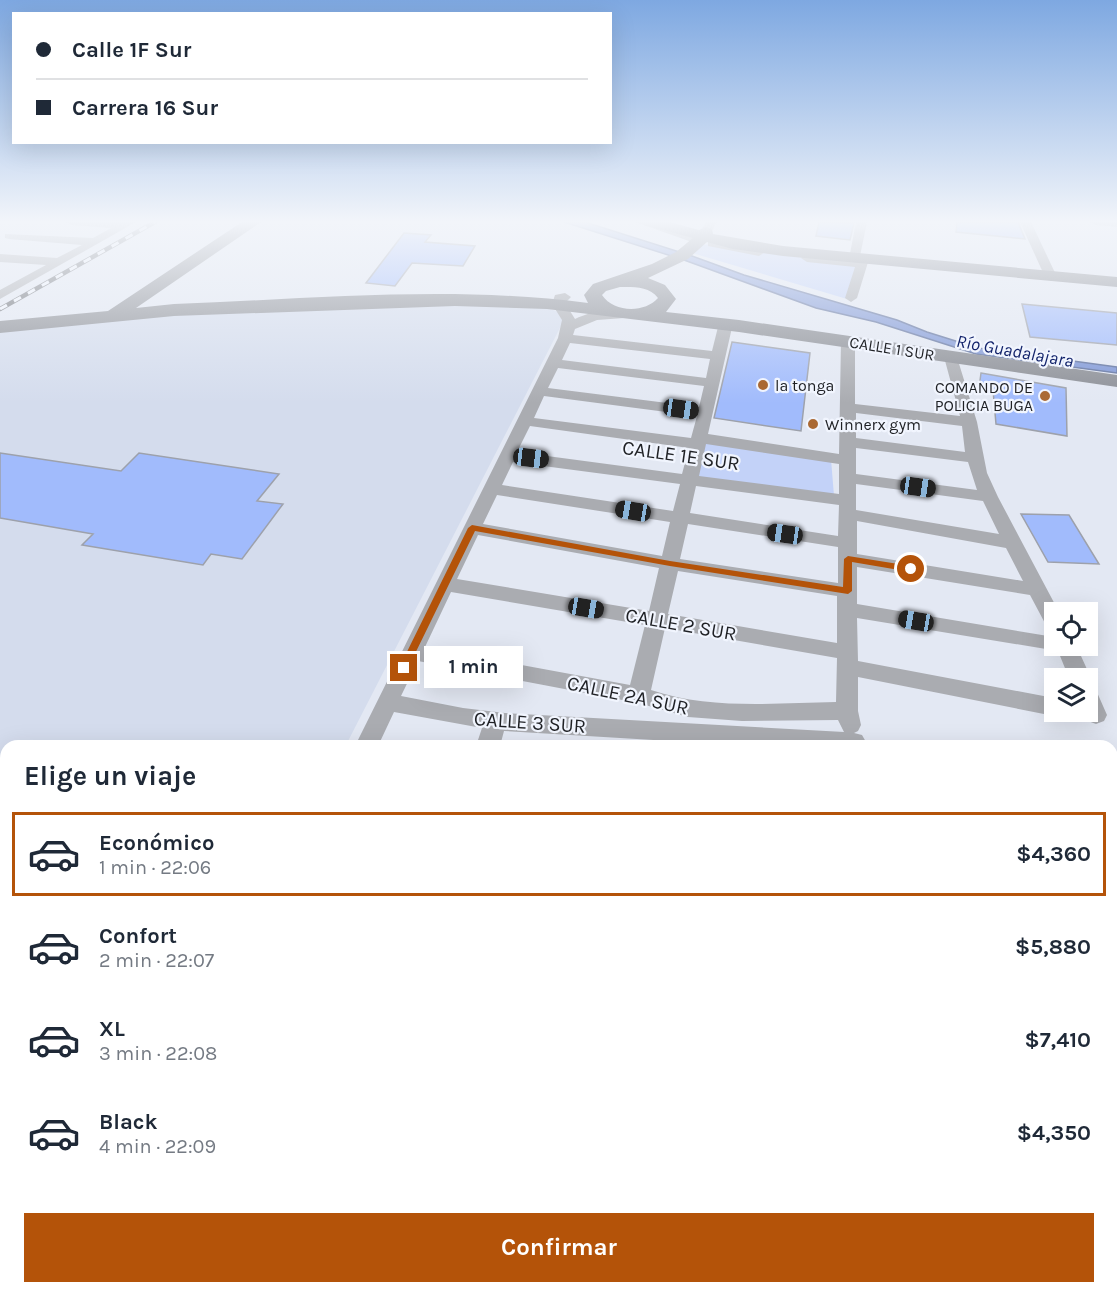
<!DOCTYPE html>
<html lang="es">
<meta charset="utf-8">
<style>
:root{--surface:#fff;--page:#f6f6f7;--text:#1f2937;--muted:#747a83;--line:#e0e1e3;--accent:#b45309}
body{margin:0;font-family:Karla,sans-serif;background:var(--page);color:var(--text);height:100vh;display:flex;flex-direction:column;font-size:22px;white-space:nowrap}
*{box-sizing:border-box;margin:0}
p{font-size:20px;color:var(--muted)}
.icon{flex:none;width:33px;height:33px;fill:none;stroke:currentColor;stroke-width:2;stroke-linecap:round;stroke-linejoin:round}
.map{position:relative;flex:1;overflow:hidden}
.side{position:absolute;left:0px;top:740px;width:1118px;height:554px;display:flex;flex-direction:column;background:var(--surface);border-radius:18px 18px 0 0;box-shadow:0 6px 24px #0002}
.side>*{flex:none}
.hud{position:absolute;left:12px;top:12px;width:600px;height:132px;border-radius:0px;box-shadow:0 6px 24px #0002;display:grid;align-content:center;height:132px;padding:0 24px;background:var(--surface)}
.controls{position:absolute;left:1044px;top:602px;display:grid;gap:12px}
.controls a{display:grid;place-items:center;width:54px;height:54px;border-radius:0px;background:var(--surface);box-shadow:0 6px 24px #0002;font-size:30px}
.end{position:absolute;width:27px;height:27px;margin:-14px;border:8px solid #b45309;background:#fff;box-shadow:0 0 0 3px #fff}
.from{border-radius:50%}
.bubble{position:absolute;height:42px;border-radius:0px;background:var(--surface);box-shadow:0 6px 24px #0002;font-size:20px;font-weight:700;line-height:42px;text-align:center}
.car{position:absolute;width:18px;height:36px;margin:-18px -9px;border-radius:8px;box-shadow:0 0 4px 2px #0007;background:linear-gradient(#222 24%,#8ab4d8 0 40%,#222 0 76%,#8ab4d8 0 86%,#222 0)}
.hud b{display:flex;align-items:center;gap:21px;height:57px;font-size:22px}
.hud b+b{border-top:2px solid var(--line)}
.hud i{width:15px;height:15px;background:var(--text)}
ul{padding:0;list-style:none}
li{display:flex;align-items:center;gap:18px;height:84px;margin:0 12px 9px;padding:0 12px;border:3px solid transparent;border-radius:0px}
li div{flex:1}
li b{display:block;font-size:22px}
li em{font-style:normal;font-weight:700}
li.selected{border-color:var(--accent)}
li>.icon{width:54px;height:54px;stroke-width:1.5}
h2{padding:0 24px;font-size:27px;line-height:72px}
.action{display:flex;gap:12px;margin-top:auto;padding:12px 24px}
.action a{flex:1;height:69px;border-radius:0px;background:var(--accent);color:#fff;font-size:24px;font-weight:700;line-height:69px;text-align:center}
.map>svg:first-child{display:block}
</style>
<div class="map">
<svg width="1117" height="1292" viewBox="0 0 1117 1292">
<rect width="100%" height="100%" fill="#e3e8f3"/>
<polygon fill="#d4dced" points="467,304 546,307 560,313 563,322 346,745 6,746 6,757 0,755 0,331 110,318"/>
<g fill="#c3d2f8">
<polygon points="733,243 861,259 847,299 689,252 699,245"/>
<polygon points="702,441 831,459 834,496 693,476"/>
</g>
<polygon fill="#7f97d6" stroke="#6274a1" stroke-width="1.5" points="564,222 585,222 692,256 744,275 897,320 927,332 978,348 1117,367 1117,373 976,354 876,322 816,308 684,260"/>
<g fill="#a1bbfc" stroke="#9da1ab" stroke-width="1.5">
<polygon points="819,222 854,223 850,240 816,236"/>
<polygon points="957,222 1018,222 1025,239 956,232"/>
<polygon points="404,233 431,235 425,242 475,246 463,266 412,263 395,286 366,283"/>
<polygon points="1022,304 1117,313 1117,345 1030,337"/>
<polygon points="732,342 810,353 801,431 714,418"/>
<polygon points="981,373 1066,388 1067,436 996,424 993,390 979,388"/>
<polygon points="0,453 121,471 139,453 279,474 257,501 283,504 242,559 211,554 203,565 82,545 93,534 0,518"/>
<polygon points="1021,514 1069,515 1099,564 1048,562"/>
</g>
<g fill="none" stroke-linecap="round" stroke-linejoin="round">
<g fill="#aaacb1" fill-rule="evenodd">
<polygon points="66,222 136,222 0,299 0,290 46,265 0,262 0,254 57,258 82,245 9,239 5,238 5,234 93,238 111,228 71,225"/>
<polygon points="635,222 652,222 699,239 693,242 689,241"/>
<polygon points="706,222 717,222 710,234 706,235 700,232"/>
<polygon points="856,222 867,222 860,256 867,256 869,259 857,298 851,302 845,298 855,267 807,262 801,258 807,254 849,259"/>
<polygon points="1020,222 1031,222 1057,277 1055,280 1051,281 1045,277"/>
<polygon points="1090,222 1117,222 1117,227 1095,225"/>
<polygon points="712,241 759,248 765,252 759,256 708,246 708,242"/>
<path d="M565 293 571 297 565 303 575 319C588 313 618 303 631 314L624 318 597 320 575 329 573 335 712 351 719 323 721 320H731L733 323 708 434 839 454 841 341 848 337 855 341V404L960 416 944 357 946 354H956L977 422 987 473 998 497 1059 612H1054V629L1047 627 1030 595 857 567V604L1054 637V645H1076L1091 678 1088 684V678H1069L1058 651 857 618 858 661 1054 698V711H1063L1054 716 858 677V711L861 725 858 731 854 733 862 735 866 742 864 746H753L504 731 500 746H476L482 728 394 712 378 746H355L558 338 562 320 552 304 555 295ZM570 343 710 359 706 378 562 360ZM558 368 704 386 699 407 548 388ZM544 396 697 416 691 438 534 418ZM856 413 962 426 965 452 856 438ZM530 426 689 448 682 474 517 452ZM706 444 839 464V494L699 476ZM856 448 968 462 977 490 856 474ZM513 462 680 484 673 511 502 485ZM856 484 983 501 999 534 856 510ZM696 486 839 505 838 536 690 513ZM497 495 670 522 662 556 483 524ZM857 521 1006 548 1023 581 857 554ZM688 524 838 547V583L680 559ZM478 535 659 568 649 611 457 579ZM678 571 837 596V643L668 614ZM451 592 645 625 630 685 425 647ZM665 628 837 658 836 702C775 703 710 710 651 690ZM418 661 638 703 688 717 742 721 838 720 844 732 505 713 463 708 401 696Z"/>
<polygon points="1088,687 1096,690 1107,715 1104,721 1096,724 1088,721 1083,711 1088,711"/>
<polygon points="1112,766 1117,767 1117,787 1112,786"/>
<polygon points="0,767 6,768 6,788 0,787"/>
<polygon points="0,887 6,888 6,914 0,913"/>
<polygon points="0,1032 6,1034 6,1064 0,1062"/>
<polygon points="1112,1033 1117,1034 1117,1064 1112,1063"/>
<polygon points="0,1218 6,1220 6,1254 0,1252"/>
<polygon points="1112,1223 1117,1224 1117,1260 1112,1258"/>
<polygon points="93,1287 129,1287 127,1292 91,1292"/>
<polygon points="173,1287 225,1287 227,1292 175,1292"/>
<polygon points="504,1287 540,1287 539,1292 503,1292"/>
<polygon points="911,1287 947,1287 948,1292 912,1292"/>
</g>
<path fill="#8c8f96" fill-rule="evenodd" d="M242 222H261L136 308 174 304C311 299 452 285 588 303L584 295 593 284 652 264 676 252 693 238 644 225 642 222H669L699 230 706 227 712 229 713 234 783 246 1117 277V287L783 256 733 249 707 242 688 259 648 278 665 285 676 299 666 312 739 320 1117 375V387L739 332 547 309 455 306 174 316 0 333V321L108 311ZM620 287C634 287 649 286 658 298 645 313 614 313 602 295L606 291Z"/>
<defs>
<polyline id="rail" points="0,309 155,222"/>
</defs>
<use href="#rail" stroke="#686b71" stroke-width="4.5"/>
<use href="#rail" stroke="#f1f5fe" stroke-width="3" stroke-dasharray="8" stroke-linecap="butt"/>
</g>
<linearGradient id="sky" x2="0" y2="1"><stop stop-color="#7ea8e1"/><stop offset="0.55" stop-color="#f2f5fa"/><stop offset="1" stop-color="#f2f5fa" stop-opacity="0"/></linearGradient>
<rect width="1117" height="403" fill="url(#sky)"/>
<polygon fill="#b45309" points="472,525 670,561 843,587 844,559 848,556 911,566 916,569 911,572 852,562 852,591 848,594 670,566 475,531 408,668 407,671 400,671 399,668 468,528"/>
<g fill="#aa6934" stroke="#f1f5fe" stroke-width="2">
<circle cx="763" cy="385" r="6"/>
<circle cx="1045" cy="396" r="6"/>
<circle cx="813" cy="424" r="6"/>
</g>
<g text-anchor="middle" stroke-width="4.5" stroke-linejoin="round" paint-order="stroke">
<g font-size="16" fill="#1f2125" stroke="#f1f5fe">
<text transform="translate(892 348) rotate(9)" y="6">CALLE 1 SUR</text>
</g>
<g font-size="16" fill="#1f2125" stroke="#f1f5fe" text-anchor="start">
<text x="775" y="391">la tonga</text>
<text x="1033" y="393" text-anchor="end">COMANDO DE<tspan x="1033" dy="18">POLICIA BUGA</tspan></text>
<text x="825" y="430">Winnerx gym</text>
</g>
<g font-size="18" font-style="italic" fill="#12236b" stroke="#f1f5fe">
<text transform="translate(1015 351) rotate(10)" y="6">Río Guadalajara</text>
</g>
<g font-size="20" fill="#1f2125" stroke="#f1f5fe">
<text transform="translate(681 455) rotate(8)" y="7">CALLE 1E SUR</text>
<text transform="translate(681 624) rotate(10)" y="7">CALLE 2 SUR</text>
<text transform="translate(628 695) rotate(12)" y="7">CALLE 2A SUR</text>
<text transform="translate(530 722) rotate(4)" y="7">CALLE 3 SUR</text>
</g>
</g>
</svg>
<div class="controls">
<a><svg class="icon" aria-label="locate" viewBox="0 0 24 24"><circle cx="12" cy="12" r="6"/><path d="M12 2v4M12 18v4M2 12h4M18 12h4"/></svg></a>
<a><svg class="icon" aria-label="layers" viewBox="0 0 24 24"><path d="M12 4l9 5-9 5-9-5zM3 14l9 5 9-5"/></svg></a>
</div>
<i class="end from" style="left:911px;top:569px"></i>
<i class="end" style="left:404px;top:668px"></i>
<div class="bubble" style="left:424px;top:646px;width:99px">1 min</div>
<i class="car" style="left:681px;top:409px;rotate:98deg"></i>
<i class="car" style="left:531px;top:458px;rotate:97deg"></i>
<i class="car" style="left:918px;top:487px;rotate:98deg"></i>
<i class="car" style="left:633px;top:511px;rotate:279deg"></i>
<i class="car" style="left:785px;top:534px;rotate:278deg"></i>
<i class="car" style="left:586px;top:608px;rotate:99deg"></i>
<i class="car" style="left:916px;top:621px;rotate:280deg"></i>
<div class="hud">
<b><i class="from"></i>Calle 1F Sur</b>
<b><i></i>Carrera 16 Sur</b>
</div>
<section class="side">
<h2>Elige un viaje</h2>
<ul>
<li class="selected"><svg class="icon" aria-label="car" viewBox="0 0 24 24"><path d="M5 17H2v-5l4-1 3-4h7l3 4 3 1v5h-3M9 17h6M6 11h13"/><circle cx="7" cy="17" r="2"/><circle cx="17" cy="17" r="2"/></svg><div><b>Económico</b><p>1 min · 22:06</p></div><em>$4,360</em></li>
<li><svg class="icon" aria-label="car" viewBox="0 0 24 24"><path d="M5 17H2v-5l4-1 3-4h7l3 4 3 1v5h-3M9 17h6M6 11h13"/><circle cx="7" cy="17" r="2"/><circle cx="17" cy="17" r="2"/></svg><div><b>Confort</b><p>2 min · 22:07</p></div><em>$5,880</em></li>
<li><svg class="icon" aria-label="car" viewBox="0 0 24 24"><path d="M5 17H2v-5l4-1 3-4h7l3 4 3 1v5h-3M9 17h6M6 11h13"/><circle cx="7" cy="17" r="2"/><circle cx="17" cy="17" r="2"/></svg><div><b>XL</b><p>3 min · 22:08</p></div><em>$7,410</em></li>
<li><svg class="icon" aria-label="car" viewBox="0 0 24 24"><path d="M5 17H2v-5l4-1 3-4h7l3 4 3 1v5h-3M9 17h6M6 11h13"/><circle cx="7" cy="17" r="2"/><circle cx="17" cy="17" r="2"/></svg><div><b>Black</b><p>4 min · 22:09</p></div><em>$4,350</em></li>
</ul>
<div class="action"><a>Confirmar</a></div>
</section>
</div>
